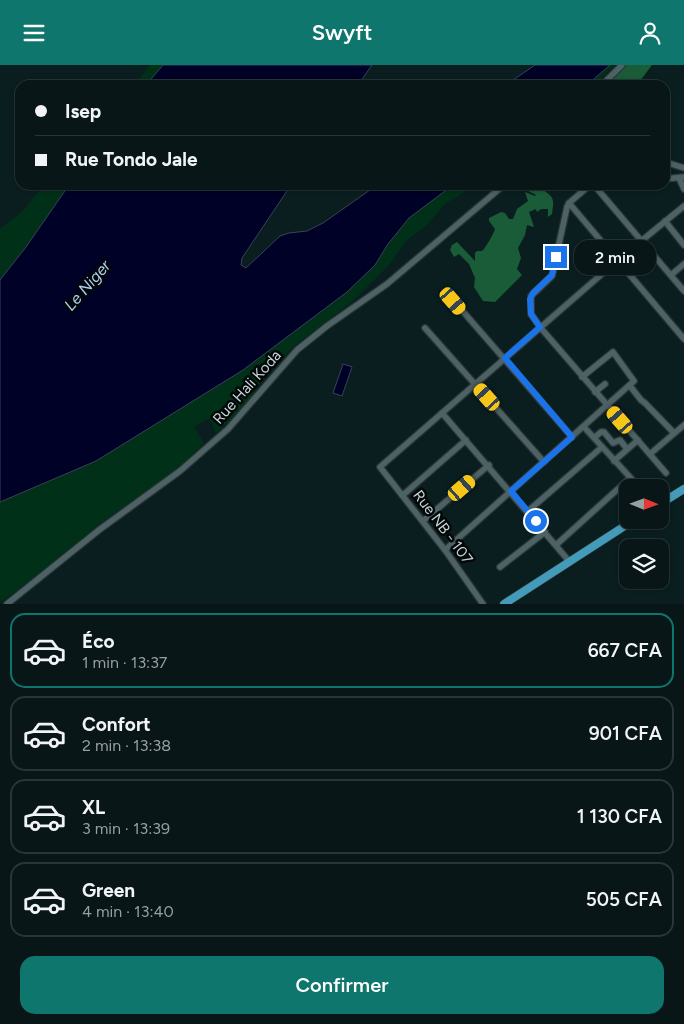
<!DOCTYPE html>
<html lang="fr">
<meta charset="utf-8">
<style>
:root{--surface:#081618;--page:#111f21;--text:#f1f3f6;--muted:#989fa2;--line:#293537;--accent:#0f766e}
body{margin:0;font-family:Figtree,sans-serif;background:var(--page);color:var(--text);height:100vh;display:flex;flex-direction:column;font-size:19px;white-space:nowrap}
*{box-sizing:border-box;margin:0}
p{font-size:16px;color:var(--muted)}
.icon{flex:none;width:28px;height:28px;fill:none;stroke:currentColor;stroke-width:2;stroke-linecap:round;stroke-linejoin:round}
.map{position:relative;height:539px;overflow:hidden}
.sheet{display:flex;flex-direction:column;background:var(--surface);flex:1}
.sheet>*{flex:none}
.guide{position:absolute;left:15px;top:15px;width:655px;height:110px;border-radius:15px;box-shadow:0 1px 4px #0004,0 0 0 1px var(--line);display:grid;align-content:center;height:110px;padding:0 20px;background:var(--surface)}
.needle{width:32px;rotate:91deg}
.fabs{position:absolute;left:619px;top:414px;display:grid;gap:10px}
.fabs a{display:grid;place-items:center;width:50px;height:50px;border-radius:10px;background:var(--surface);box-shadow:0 1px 4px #0004,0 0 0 1px var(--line);font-size:25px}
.end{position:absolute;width:22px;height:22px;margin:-11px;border:6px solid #1a73e8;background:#fff;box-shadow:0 0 0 2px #fff}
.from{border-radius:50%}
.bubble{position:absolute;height:35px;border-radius:15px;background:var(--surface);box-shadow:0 1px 4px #0004,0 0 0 1px var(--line);font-size:16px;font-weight:600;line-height:35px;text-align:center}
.car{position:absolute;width:15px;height:30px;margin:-15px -8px;border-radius:6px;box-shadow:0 0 4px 1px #0007;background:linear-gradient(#f5c518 24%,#345 0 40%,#f5c518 0 76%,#345 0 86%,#f5c518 0)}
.guide b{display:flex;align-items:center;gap:18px;height:48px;font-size:19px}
.guide b+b{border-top:1px solid var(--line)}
.guide i{width:12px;height:12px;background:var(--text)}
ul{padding:9px 0 0;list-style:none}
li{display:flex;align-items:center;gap:15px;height:75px;margin:0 10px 8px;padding:0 10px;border:2px solid var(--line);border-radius:15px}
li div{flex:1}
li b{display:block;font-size:19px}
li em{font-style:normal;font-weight:600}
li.selected{border-color:var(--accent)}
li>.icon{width:45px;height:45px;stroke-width:1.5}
.primary-button{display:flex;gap:10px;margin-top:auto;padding:10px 20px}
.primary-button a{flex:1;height:58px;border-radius:15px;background:var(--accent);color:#fff;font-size:20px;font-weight:600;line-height:58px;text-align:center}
header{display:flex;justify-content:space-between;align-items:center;height:65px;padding:0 20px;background:var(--accent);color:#fff;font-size:22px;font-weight:600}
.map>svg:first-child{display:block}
</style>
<header><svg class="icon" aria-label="menu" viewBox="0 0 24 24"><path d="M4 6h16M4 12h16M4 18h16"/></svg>Swyft<svg class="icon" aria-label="person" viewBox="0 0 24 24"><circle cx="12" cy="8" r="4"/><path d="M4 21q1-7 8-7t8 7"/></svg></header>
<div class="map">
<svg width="684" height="539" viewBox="0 0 684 539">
<rect width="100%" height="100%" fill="#0a1e20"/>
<g fill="#003017">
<polygon points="150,0 163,0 146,20 134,20"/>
<polygon points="610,0 615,0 594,20 587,20"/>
<polygon points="44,120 69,120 26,182 0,215 0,164 22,147"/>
<polygon points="453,120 476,120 445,139 426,161 407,175 389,200 353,236 292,283 263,314 245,341 216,368 209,353 194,362 204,378 179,402 101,458 22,522 0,538 0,437 96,396 243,305 347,227 375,200 388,179 409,153"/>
</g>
<g fill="#1a5c37">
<polygon points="624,0 652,0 637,20 605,20"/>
<path d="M523 120H542V124C555 133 554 134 552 149L548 152V144H541L537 147 536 144 529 147 534 162 527 160 525 170 518 183 521 193 517 204 522 210 495 237 483 236 474 222 475 213 469 199 459 189 454 192 450 185 452 180 457 177 475 196V188L477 186H482C485 184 494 168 495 164L489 156V153L501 147 505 148 509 154H513L517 144 528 136 525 127 535 131 536 130 523 123Z"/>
</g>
<g fill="#000126" stroke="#3c405a">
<polygon points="163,0 372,0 358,20 146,20"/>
<polygon points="535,0 610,0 587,20 506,20"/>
<polygon points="69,120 291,120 242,193 241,200 246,203 280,171 289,168 307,166 323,158 377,120 453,120 409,153 388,179 375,200 347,227 243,305 96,396 0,437 0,215 26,182"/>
<polygon points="343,299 352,302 342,331 333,328"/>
</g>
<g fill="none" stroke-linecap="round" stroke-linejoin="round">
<defs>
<g id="minor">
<polyline points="602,20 622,0"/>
<polyline points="665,97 684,103"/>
<polyline points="679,113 684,124"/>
<polyline points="665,114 684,112"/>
<polyline points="590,120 569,138 567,142 552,211 531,231 531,249 540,262 666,408"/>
<polyline points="594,120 684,226"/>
<polyline points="569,138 684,274"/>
<polyline points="665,156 684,180"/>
<polyline points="671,210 684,199"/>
<polyline points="453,235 572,372"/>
<polyline points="425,263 544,397"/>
<polyline points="630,321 641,335 645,338 674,368"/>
<polyline points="595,327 605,319"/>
<polyline points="442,348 569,496"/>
<polyline points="584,362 639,422"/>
<polyline points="594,373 601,367 604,367 613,378 620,375 627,384"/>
<polyline points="650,389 684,360"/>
<polyline points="614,396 638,375"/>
<polyline points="403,430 466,375"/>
<polyline points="528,446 602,382"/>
<polyline points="423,456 489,400"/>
<polyline points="556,480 630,413"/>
<polyline points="445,485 634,316 613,287 582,312"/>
<polyline points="500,502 545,467"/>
<polyline points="7,539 99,465 180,406 228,364 297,285 327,261 387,219 504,120"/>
<polyline points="483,539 445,485 380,402 618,195 684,141"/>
</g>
<g id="major">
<polyline points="660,439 684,424"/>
<polyline points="504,539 634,455"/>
</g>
</defs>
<use href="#minor" stroke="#2c3537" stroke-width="8"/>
<use href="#major" stroke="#2c3537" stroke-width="9"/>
<use href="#minor" stroke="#4d6264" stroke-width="5.5"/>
<use href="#major" stroke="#449bb9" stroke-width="8"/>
</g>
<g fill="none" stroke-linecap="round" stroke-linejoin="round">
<polyline stroke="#1a73e8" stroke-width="6" points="536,456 511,426 572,372 505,293 540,262 531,249 530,234 533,228 552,210 556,192"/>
</g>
<g text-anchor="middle" stroke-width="5" stroke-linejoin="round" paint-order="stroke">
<g font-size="15" fill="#c8d4d5" stroke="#020708">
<text transform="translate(247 322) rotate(-48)" y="5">Rue Hali Koda</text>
<text transform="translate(443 462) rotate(53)" y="5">Rue NB - 107</text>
</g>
<g font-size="16" font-style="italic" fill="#b1cef0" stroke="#020708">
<text transform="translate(87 220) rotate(-49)" y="6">Le Niger</text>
</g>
</g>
</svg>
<div class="fabs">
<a><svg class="needle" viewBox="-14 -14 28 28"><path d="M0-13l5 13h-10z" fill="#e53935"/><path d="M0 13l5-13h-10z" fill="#989fa2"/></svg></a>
<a><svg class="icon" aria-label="layers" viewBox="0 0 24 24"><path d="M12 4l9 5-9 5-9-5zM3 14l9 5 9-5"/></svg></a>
</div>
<i class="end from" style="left:536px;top:456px"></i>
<i class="end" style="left:556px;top:192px"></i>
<div class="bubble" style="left:574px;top:175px;width:82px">2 min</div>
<i class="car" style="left:453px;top:236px;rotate:139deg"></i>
<i class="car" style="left:487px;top:332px;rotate:318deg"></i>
<i class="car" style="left:620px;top:355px;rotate:319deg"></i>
<i class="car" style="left:462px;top:423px;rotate:49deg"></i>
<div class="guide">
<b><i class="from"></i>Isep</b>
<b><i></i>Rue Tondo Jale</b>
</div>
</div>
<section class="sheet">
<ul>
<li class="selected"><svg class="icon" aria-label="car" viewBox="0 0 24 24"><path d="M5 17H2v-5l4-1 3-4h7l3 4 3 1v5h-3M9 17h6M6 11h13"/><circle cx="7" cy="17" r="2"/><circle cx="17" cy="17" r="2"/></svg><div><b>Éco</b><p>1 min · 13:37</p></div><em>667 CFA</em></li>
<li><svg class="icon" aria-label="car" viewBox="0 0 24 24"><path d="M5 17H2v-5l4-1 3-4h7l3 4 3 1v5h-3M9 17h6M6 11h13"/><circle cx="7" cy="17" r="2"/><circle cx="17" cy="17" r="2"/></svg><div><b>Confort</b><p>2 min · 13:38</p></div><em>901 CFA</em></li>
<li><svg class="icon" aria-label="car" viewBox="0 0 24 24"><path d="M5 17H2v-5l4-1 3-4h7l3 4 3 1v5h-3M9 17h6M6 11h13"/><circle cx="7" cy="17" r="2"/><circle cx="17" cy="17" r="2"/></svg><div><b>XL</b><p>3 min · 13:39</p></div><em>1 130 CFA</em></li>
<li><svg class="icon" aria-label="car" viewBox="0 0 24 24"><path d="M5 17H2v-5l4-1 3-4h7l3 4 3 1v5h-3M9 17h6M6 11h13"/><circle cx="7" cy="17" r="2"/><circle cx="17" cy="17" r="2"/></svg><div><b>Green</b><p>4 min · 13:40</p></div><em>505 CFA</em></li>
</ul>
<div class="primary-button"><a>Confirmer</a></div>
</section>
